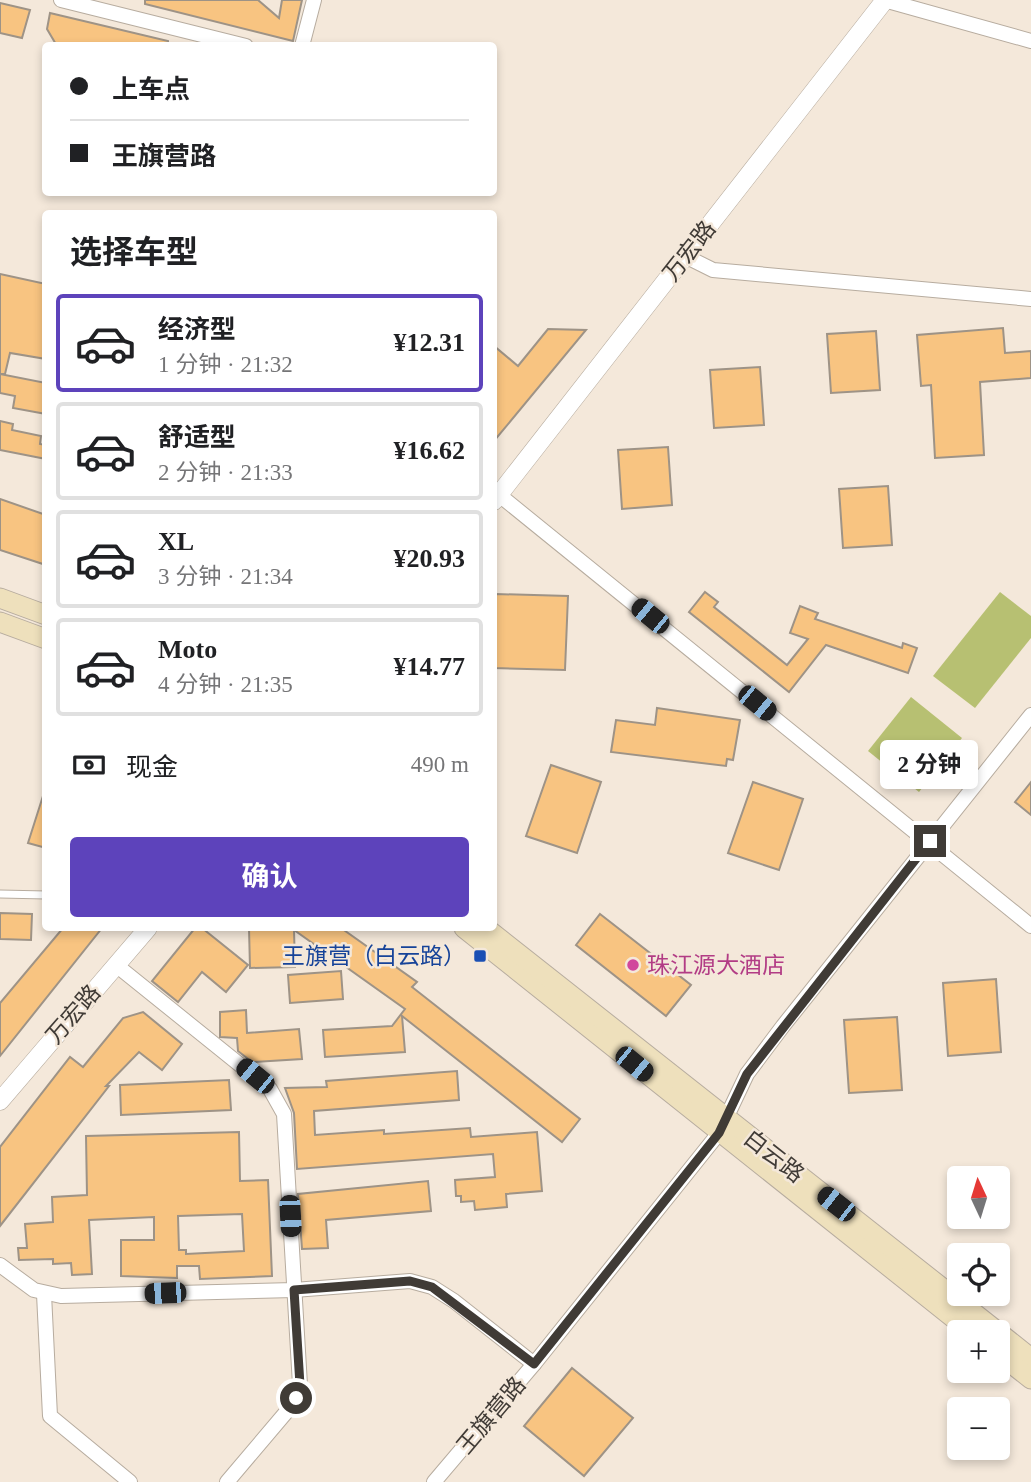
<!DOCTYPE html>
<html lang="zh">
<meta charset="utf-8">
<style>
:root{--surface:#fff;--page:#f6f6f6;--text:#202124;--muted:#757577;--line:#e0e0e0;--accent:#5d43bb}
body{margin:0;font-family:"Times New Roman","Noto Sans SC",serif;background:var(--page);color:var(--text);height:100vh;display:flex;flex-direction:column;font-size:26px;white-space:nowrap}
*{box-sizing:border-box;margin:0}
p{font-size:23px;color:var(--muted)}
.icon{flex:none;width:38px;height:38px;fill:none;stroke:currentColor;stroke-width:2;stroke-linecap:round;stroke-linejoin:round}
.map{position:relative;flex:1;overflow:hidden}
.sheet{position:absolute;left:42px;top:210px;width:455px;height:721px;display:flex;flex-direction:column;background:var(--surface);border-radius:7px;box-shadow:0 4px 10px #0003}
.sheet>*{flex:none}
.top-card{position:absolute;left:42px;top:42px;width:455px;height:154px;border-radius:7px;box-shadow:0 4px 10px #0003;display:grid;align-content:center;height:154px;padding:0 28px;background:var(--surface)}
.needle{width:46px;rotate:356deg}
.fabs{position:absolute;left:947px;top:1166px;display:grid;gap:14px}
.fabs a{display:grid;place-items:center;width:63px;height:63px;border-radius:7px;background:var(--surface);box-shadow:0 4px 10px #0003;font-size:35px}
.end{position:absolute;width:32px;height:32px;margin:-16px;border:9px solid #403b36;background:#fff;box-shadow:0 0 0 4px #fff}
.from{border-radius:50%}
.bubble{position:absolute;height:49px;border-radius:7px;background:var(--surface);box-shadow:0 4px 10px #0003;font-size:23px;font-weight:700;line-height:49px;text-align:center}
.car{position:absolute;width:21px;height:42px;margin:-21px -10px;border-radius:9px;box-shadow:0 0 5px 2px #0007;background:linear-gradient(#222 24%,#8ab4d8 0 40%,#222 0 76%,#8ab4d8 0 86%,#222 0)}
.top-card b{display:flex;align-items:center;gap:24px;height:66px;font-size:26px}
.top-card b+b{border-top:2px solid var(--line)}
.top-card i{width:18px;height:18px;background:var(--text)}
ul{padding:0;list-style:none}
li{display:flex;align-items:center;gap:21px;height:98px;margin:0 14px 10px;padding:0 14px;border:4px solid var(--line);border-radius:7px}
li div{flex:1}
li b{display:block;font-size:26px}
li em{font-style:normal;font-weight:700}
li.current{border-color:var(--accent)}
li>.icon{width:63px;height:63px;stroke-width:1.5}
h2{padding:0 28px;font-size:32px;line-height:84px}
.pay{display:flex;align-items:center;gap:18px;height:77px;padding:0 28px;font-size:26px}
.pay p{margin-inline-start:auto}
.action{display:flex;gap:14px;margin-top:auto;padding:14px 28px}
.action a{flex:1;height:80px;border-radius:7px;background:var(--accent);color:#fff;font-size:28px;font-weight:700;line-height:80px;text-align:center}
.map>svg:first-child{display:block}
</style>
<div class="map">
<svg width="1031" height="1482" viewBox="0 0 1031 1482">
<rect width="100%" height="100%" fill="#f4e8da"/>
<g fill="#b7c072">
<polygon points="1000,592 1031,616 1031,638 975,708 933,676"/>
<polygon points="911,697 962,738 919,792 868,751"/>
</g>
<g fill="#f8c481" stroke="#9e9386" stroke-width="2" fill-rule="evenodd">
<polygon points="145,0 258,0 279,18 282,0 302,0 293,41 145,4"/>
<polygon points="0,3 30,10 22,38 0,33"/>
<polygon points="50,13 168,41 168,46 57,46 47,29"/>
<polygon points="0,274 46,284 46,359 10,353 5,374 0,374"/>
<polygon points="1003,328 1005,353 1031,351 1031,378 980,382 984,455 935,458 931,385 921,386 917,335"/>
<polygon points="548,329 586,330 494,441 494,346 518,366"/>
<polygon points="876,331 880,390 831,393 827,334"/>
<polygon points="760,367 764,425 714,428 710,370"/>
<polygon points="0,374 46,383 46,414 13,408 15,396 0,393"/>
<polygon points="0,421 13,424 12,430 41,436 40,444 46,445 46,459 0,450"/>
<polygon points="668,447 672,505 622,509 618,450"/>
<polygon points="888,486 892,545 843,548 839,489"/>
<polygon points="0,499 46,515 46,565 0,550"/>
<polygon points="705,592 718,602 714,607 787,665 808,639 790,633 800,606 818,613 815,619 902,648 903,643 917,648 908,673 826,645 789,692 689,612"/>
<polygon points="495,594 568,596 565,670 494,668"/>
<polygon points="657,708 740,720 733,760 727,759 726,766 611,752 616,720 655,725"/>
<polygon points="551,765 601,782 577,853 526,836"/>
<polygon points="753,782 803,799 779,870 728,853"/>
<polygon points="1031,782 1031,815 1015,802"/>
<polygon points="43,796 46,796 46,848 28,843"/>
<polygon points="0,913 32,914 31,940 0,939"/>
<polygon points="600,914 691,985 666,1016 576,945"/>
<polygon points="63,928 102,928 0,1056 0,1003"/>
<polygon points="195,928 202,928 248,965 226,992 202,972 178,1002 152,981"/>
<polygon points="249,928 341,928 417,982 412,987 580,1119 562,1142 402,1016 405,1052 325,1057 323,1030 392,1026 405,1009 294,930 295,967 250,968"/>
<polygon points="341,971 343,999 290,1003 288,975"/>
<polygon points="996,979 1001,1052 948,1056 943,983"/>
<polygon points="246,1010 247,1033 299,1029 302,1059 252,1062 238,1051 237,1038 220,1037 220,1012"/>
<polygon points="143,1012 182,1044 162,1070 139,1052 106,1086 109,1086 0,1226 0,1147 70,1057 83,1067 123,1018"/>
<polygon points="897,1017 902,1090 849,1093 844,1020"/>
<polygon points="457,1071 459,1100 314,1111 315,1135 384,1130 384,1134 470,1128 471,1137 537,1132 542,1191 506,1194 507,1207 475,1210 474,1201 461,1202 461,1196 456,1196 455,1180 495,1177 493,1154 297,1169 294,1113 285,1088 327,1087 326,1081"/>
<polygon points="229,1080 231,1110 121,1115 120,1085"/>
<path d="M239 1132 240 1181 268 1180 272 1276 200 1279 199 1266H177V1278L121 1276V1240H154V1217L89 1220 92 1274 72 1275 71 1263 53 1264V1259L19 1260 18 1248H27L25 1224 53 1222 52 1197 87 1195 86 1136ZM242 1214 244 1251 186 1254V1250H179L178 1216Z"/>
<polygon points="428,1181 431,1211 326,1220 328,1248 302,1249 298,1194"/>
<polygon points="572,1368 633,1418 584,1476 524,1426"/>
</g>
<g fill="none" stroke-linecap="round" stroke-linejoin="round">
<defs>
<polyline id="service" points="0,894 46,895"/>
<g id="minor">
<polyline points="61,0 246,46"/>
<polyline points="884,0 1031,41"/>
<polyline points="302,46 314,0"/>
<polyline points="685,256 713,270 1031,299"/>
<polyline points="498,494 1031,926"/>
<polyline points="116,965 270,1089 284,1114 300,1385 288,1410 227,1482"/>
<polyline points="0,1265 34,1290 61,1296 294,1290 410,1281 432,1287 454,1301 534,1364"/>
<polyline points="44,1294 50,1416 130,1482"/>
<polyline points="434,1482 534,1364 719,1133 747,1074 783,1026 1031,715"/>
</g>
<g id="tertiary">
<polyline points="494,501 885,0"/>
<polyline points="0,1101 148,928"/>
</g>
<g id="secondary">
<polyline points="0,598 46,615"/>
<polyline points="0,622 46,639"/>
<polyline points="464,928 971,1332"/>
<polyline points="486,928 1031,1358"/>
<polyline points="998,1353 1031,1379"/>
</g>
</defs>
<use href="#service" stroke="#b7ac9f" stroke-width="9"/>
<use href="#minor" stroke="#b7ac9f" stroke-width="16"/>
<use href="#tertiary" stroke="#b7ac9f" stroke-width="19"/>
<use href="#secondary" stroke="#b7ac9f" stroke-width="21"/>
<use href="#service" stroke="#fff" stroke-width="7"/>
<use href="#minor" stroke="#fff" stroke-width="14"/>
<use href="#tertiary" stroke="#fff" stroke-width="18"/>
<use href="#secondary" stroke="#eee0bc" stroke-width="19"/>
</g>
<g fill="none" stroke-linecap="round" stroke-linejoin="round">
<polyline stroke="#403b36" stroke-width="9" points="296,1398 300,1385 294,1290 410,1281 432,1287 534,1364 719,1133 747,1074 930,841"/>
</g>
<rect fill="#1a4fb4" stroke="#f4e8da" stroke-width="2.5" x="473" y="949" width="14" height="14" rx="3.5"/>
<circle fill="#d1479c" stroke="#f4e8da" stroke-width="2.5" cx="633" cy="965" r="7"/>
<g text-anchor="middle" stroke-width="5" stroke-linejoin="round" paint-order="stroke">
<g font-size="23" fill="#403b36" stroke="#f4e8da">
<text transform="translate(689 251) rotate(-52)" y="8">万宏路</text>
<text transform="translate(73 1014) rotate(-49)" y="8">万宏路</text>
<text transform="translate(774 1156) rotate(38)" y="8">白云路</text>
<text transform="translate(491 1415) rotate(-50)" y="8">王旗营路</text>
</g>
<g font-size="23" fill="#164399" stroke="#f4e8da" text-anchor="end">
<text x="466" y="964">王旗营（白云路）</text>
</g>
<g font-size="23" fill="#b23c85" stroke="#f4e8da" text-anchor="start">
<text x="647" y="973">珠江源大酒店</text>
</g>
</g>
</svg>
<div class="fabs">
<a><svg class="needle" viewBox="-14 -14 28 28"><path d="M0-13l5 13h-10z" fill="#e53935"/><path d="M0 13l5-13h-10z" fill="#757577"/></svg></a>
<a><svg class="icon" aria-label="locate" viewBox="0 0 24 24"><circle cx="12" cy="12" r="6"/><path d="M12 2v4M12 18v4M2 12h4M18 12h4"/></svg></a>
<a>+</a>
<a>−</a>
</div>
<i class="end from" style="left:296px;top:1398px"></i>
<i class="end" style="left:930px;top:841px"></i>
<div class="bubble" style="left:880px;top:740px;width:98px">2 分钟</div>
<i class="car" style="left:650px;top:616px;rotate:309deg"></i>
<i class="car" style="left:757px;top:703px;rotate:129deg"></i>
<i class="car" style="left:634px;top:1064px;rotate:129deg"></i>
<i class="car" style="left:255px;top:1076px;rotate:309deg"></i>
<i class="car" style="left:836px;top:1204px;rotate:308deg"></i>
<i class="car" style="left:290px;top:1216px;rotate:177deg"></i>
<i class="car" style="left:165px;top:1293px;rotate:268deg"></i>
<div class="top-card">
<b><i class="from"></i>上车点</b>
<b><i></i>王旗营路</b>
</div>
<section class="sheet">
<h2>选择车型</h2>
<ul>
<li class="current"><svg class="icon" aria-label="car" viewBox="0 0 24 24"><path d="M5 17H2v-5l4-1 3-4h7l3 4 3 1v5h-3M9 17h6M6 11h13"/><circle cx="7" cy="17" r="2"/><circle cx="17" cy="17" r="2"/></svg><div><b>经济型</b><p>1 分钟 · 21:32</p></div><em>¥12.31</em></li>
<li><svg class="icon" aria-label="car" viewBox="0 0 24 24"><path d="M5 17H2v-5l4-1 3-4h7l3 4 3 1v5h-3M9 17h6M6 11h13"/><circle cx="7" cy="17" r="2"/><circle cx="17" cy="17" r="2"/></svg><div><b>舒适型</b><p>2 分钟 · 21:33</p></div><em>¥16.62</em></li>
<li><svg class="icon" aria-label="car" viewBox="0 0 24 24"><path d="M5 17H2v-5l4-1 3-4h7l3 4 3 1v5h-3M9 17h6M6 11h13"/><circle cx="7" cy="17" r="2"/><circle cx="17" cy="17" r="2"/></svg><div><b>XL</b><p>3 分钟 · 21:34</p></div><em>¥20.93</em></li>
<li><svg class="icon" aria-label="car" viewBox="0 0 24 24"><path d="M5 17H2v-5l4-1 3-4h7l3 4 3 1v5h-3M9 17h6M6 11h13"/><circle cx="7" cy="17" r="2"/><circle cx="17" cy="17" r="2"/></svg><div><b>Moto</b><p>4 分钟 · 21:35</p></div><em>¥14.77</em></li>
</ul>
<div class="pay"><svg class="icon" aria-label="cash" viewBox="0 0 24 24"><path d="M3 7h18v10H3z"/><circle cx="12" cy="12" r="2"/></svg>现金<p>490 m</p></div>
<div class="action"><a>确认</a></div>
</section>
</div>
